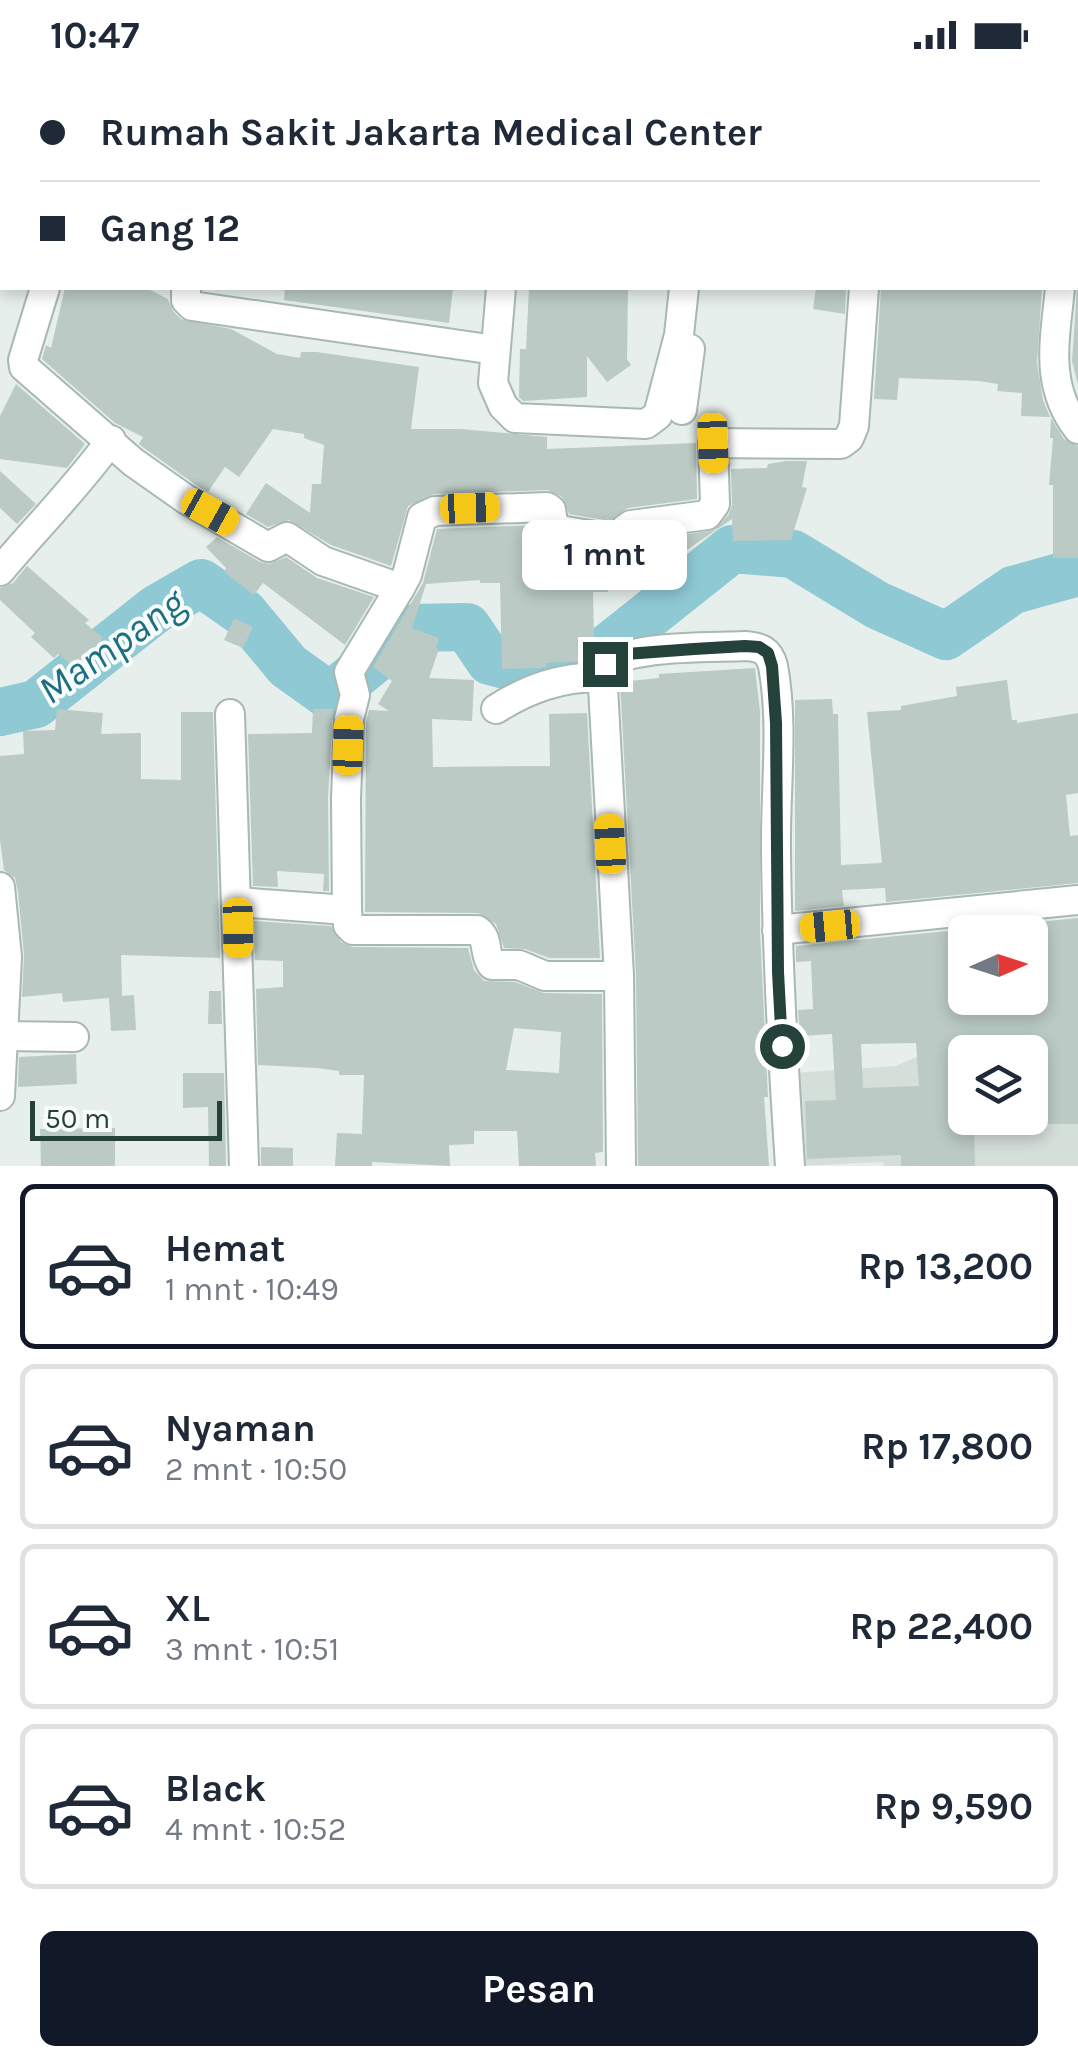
<!DOCTYPE html>
<html lang="id">
<meta charset="utf-8">
<style>
:root{--surface:#fff;--page:#f2f2f3;--text:#1f2937;--muted:#747a83;--line:#e0e1e3;--accent:#111827}
body{margin:0;font-family:Karla,sans-serif;background:var(--page);color:var(--text);height:100vh;display:flex;flex-direction:column;font-size:38px;white-space:nowrap}
*{box-sizing:border-box;margin:0}
p{font-size:32px;color:var(--muted)}
.icon{flex:none;width:55px;height:55px;fill:none;stroke:currentColor;stroke-width:2;stroke-linecap:round;stroke-linejoin:round}
.map{position:relative;height:1096px;overflow:hidden}
.side{display:flex;flex-direction:column;background:var(--surface);flex:1}
.side>*{flex:none}
.hud{position:absolute;left:0px;top:0px;width:1080px;height:220px;box-shadow:0 5px 15px #0003;display:grid;align-content:center;height:220px;padding:0 40px;background:var(--surface)}
.needle{width:65px;rotate:87deg}
.tools{position:absolute;left:948px;top:845px;display:grid;gap:20px}
.tools a{display:grid;place-items:center;width:100px;height:100px;border-radius:15px;background:var(--surface);box-shadow:0 5px 15px #0003;font-size:50px}
.scale{position:absolute;left:30px;bottom:25px;width:192px;box-sizing:border-box;padding-left:10px;border:5px solid #24423a;border-top:0;font-size:28px;line-height:35px;white-space:nowrap;color:#24423a;-webkit-text-stroke:8px #f7fbf9;paint-order:stroke}
.end{position:absolute;width:45px;height:45px;margin:-22px;border:12px solid #24423a;background:#fff;box-shadow:0 0 0 5px #fff}
.from{border-radius:50%}
.bubble{position:absolute;height:70px;border-radius:15px;background:var(--surface);box-shadow:0 5px 15px #0003;font-size:32px;font-weight:700;line-height:70px;text-align:center}
.car{position:absolute;width:30px;height:60px;margin:-30px -15px;border-radius:12px;box-shadow:0 0 8px 2px #0007;background:linear-gradient(#f5c518 24%,#345 0 40%,#f5c518 0 76%,#345 0 86%,#f5c518 0)}
.hud b{display:flex;align-items:center;gap:35px;height:95px;font-size:38px}
.hud b+b{border-top:2px solid var(--line)}
.hud i{width:25px;height:25px;background:var(--text)}
ul{padding:18px 0 0;list-style:none}
li{display:flex;align-items:center;gap:30px;height:165px;margin:0 20px 15px;padding:0 20px;border:5px solid var(--line);border-radius:15px}
li div{flex:1}
li b{display:block;font-size:38px}
li em{font-style:normal;font-weight:700}
li.on{border-color:var(--accent)}
li>.icon{width:90px;height:90px;stroke-width:1.5}
.button{display:flex;gap:20px;margin-top:auto;padding:20px 40px}
.button a{flex:1;height:115px;border-radius:15px;background:var(--accent);color:#fff;font-size:40px;font-weight:700;line-height:115px;text-align:center}
.status{display:flex;justify-content:space-between;align-items:center;height:70px;padding:0 50px;background:var(--surface);direction:ltr}
.status svg{height:28px;fill:currentColor}
.map>svg:first-child{display:block}
</style>
<div class="status"><b>10:47</b><svg viewBox="0 0 49 12"><path d="M0 12V9h3v3zM5 12V6h3v6zM10 12V3h3v9zM15 12V0h3v12zM26 1h20v11H26zM47 4h2v5h-2z"/></svg></div>
<div class="map">
<svg width="1078" height="1096" viewBox="0 0 1078 1096">
<rect width="100%" height="100%" fill="#e6efeb"/>
<polygon fill="#d4dfda" points="932,980 965,1048 1030,1048 1078,1006 1078,1096 884,1096 883,1092 799,1096 793,1003 896,996"/>
<g fill="none" stroke-linecap="round" stroke-linejoin="round">
<polyline stroke="#8ec9d4" stroke-width="48" points="0,642 36,634 156,539 201,513 244,543 288,596 330,626 413,558 467,557 490,591 537,603 596,587 732,479 793,484 877,535 946,566 1013,520 1078,502"/>
</g>
<g fill="#bbcac4" fill-rule="evenodd">
<polygon points="65,218 146,218 168,229 173,241 181,249 231,259 277,284 300,288 301,282 317,282 419,297 411,359 461,359 547,367 547,379 696,373 697,429 628,438 610,451 569,444 562,427 548,420 434,424 408,436 391,496 331,475 289,450 268,457 246,444 266,413 310,443 312,414 321,414 324,375 304,368 304,364 273,359 239,407 225,397 208,422 196,415 144,378 139,374 143,367 115,353 42,289 46,275 51,278"/>
<polygon points="285,218 453,218 449,253 284,230"/>
<polygon points="529,218 628,218 627,289 631,295 607,312 587,286 587,327 523,331 519,327 520,279 526,279"/>
<polygon points="816,218 846,218 845,244 813,239"/>
<polygon points="881,218 1042,218 1037,293 1043,330 1050,347 1021,346 1022,323 997,321 998,314 979,311 899,308 897,330 874,329"/>
<polygon points="1077,218 1078,218 1078,315 1072,291"/>
<polygon points="16,314 85,374 67,398 0,389 0,346"/>
<polygon points="1051,348 1064,369 1078,376 1078,488 1053,488 1053,415 1049,415 1053,368 1050,368"/>
<polygon points="786,391 807,391 802,417 807,418 791,470 733,471 732,449 652,504 618,509 617,518 608,517 608,522 593,522 594,570 577,570 578,591 546,593 546,597 541,598 502,599 500,513 480,513 480,510 426,514 412,558 439,568 436,578 439,579 429,608 474,610 472,651 432,649 433,697 550,696 549,644 587,643 600,888 549,888 525,879 504,878 496,854 478,843 365,842 366,651 369,640 389,641 378,634 392,611 373,597 423,513 437,459 536,455 540,468 551,475 619,486 632,481 638,472 715,460 729,444 732,435 731,399 767,398 768,394"/>
<polygon points="0,401 36,434 17,454 0,438"/>
<polygon points="217,467 260,492 269,494 286,487 317,508 374,527 345,575 263,513 254,525 224,502 226,498 206,477"/>
<polygon points="27,496 89,550 85,553 103,568 76,599 58,584 54,588 31,567 35,563 0,530 0,518 13,513"/>
<polygon points="234,548 253,557 243,578 224,570"/>
<polygon points="755,598 760,642 760,861 768,1027 764,1027 769,1096 638,1096 636,905 620,612 659,608 659,604"/>
<polygon points="1007,610 1012,650 1017,650 1017,653 1078,643 1078,723 1066,725 1070,766 1078,765 1078,813 886,832 885,818 842,820 844,836 795,841 795,630 832,629 833,644 838,644 841,795 882,793 867,642 901,640 901,636 957,626 956,617"/>
<polygon points="57,639 103,643 101,664 141,663 141,709 181,710 181,642 213,642 220,888 121,885 122,926 134,925 136,960 111,961 109,928 63,932 62,923 22,927 24,885 18,822 15,808 4,800 0,770 0,686 24,684 23,661 55,660"/>
<polygon points="313,639 333,639 328,728 329,821 323,821 324,804 277,801 278,817 253,816 248,664 312,663"/>
<path d="M1078 848V1054H1030V982H965V1048H974L975 1096H901V1085L807 1089 805 1031 836 1030 832 964 800 966 798 940 813 939 811 891 796 892V876ZM965 862H1030V876H1036L1042 928H965ZM916 973 919 1016 863 1018 861 974Z"/>
<path d="M254 851 331 856 341 872 352 877 468 878 474 900 484 911 515 912 544 923 602 924 603 1082 595 1083 596 1096H519L517 1061H474V1074L449 1075 450 1096 372 1092V1096H335L337 1063 362 1064 364 1005H339V1001L317 998 258 995 256 919 283 917V891L255 890ZM514 958 561 962 559 1003 506 1000Z"/>
<polygon points="209,921 221,921 222,954 208,954"/>
<polygon points="76,984 77,1014 18,1017 19,987"/>
<polygon points="183,1003 224,1003 226,1096 209,1096 208,1037 183,1038"/>
<polygon points="115,1058 115,1096 41,1096 40,1059"/>
<polygon points="261,1077 293,1078 293,1096 261,1096"/>
</g>
<g fill="none" stroke-linecap="round" stroke-linejoin="round">
<defs>
<g id="minor">
<polyline points="14,2 15,0"/>
<polyline points="751,2 752,0"/>
<polyline points="907,2 908,0"/>
<polyline points="0,65 2,54"/>
<polyline points="1078,104 1078,103"/>
<polyline points="45,218 23,290 24,297 133,392 187,430 268,477 287,467 323,491 400,518 407,505 422,447 435,441 547,437 551,440 554,457 559,460 614,469 621,467 624,460 631,455 707,445 715,434 713,373 841,374 849,368 854,356 864,218"/>
<polyline points="186,218 186,230 192,236 495,280"/>
<polyline points="501,218 493,313 503,336 515,348 646,354 658,345 679,265 684,218"/>
<path d="M1060 218C1055 270 1044 315 1078 359"/>
<polyline points="682,340 690,279"/>
<path d="M0 501C37 457 78 416 111 370"/>
<path d="M496 639C529 618 561 607 601 607"/>
<polyline points="230,644 244,1096"/>
<polyline points="0,817 7,887 0,1026"/>
<polyline points="237,832 347,840 346,729 349,649 355,625 349,602 400,518"/>
<path d="M347 840 348 855 353 860H477C490 869 483 884 492 895H519L545 906H619"/>
<polyline points="777,860 1078,830"/>
<polyline points="4,966 74,967"/>
<path d="M621 1096 619 906 602 599C621 574 712 578 745 576 760 577 769 580 773 596 784 655 775 721 776 781 777 886 783 991 790 1096"/>
</g>
</defs>
<use href="#minor" stroke="#a8b8b2" stroke-width="32"/>
<use href="#minor" stroke="#fff" stroke-width="28"/>
</g>
<g fill="none" stroke-linecap="round" stroke-linejoin="round">
<polyline stroke="#24423a" stroke-width="12" points="605,594 626,584 694,579 745,576 759,577 768,583 772,596 776,653 778,902 782,976"/>
</g>
<g text-anchor="middle" stroke-width="8" stroke-linejoin="round" paint-order="stroke">
<g font-size="40" font-style="italic" fill="#1c6f80" stroke="#f7fbf9">
<text transform="translate(111 576) rotate(-35)" y="14">Mampang</text>
</g>
</g>
</svg>
<div class="tools">
<a><svg class="needle" viewBox="-14 -14 28 28"><path d="M0-13l5 13h-10z" fill="#e53935"/><path d="M0 13l5-13h-10z" fill="#747a83"/></svg></a>
<a><svg class="icon" aria-label="layers" viewBox="0 0 24 24"><path d="M12 4l9 5-9 5-9-5zM3 14l9 5 9-5"/></svg></a>
</div>
<div class="scale">50 m</div>
<i class="end from" style="left:782px;top:976px"></i>
<i class="end" style="left:605px;top:594px"></i>
<div class="bubble" style="left:522px;top:450px;width:165px">1 mnt</div>
<i class="car" style="left:713px;top:373px;rotate:178deg"></i>
<i class="car" style="left:470px;top:438px;rotate:88deg"></i>
<i class="car" style="left:210px;top:442px;rotate:119deg"></i>
<i class="car" style="left:348px;top:675px;rotate:2deg"></i>
<i class="car" style="left:610px;top:774px;rotate:357deg"></i>
<i class="car" style="left:830px;top:856px;rotate:265deg"></i>
<i class="car" style="left:238px;top:858px;rotate:179deg"></i>
<div class="hud">
<b><i class="from"></i>Rumah Sakit Jakarta Medical Center</b>
<b><i></i>Gang 12</b>
</div>
</div>
<section class="side">
<ul>
<li class="on"><svg class="icon" aria-label="car" viewBox="0 0 24 24"><path d="M5 17H2v-5l4-1 3-4h7l3 4 3 1v5h-3M9 17h6M6 11h13"/><circle cx="7" cy="17" r="2"/><circle cx="17" cy="17" r="2"/></svg><div><b>Hemat</b><p>1 mnt · 10:49</p></div><em>Rp 13,200</em></li>
<li><svg class="icon" aria-label="car" viewBox="0 0 24 24"><path d="M5 17H2v-5l4-1 3-4h7l3 4 3 1v5h-3M9 17h6M6 11h13"/><circle cx="7" cy="17" r="2"/><circle cx="17" cy="17" r="2"/></svg><div><b>Nyaman</b><p>2 mnt · 10:50</p></div><em>Rp 17,800</em></li>
<li><svg class="icon" aria-label="car" viewBox="0 0 24 24"><path d="M5 17H2v-5l4-1 3-4h7l3 4 3 1v5h-3M9 17h6M6 11h13"/><circle cx="7" cy="17" r="2"/><circle cx="17" cy="17" r="2"/></svg><div><b>XL</b><p>3 mnt · 10:51</p></div><em>Rp 22,400</em></li>
<li><svg class="icon" aria-label="car" viewBox="0 0 24 24"><path d="M5 17H2v-5l4-1 3-4h7l3 4 3 1v5h-3M9 17h6M6 11h13"/><circle cx="7" cy="17" r="2"/><circle cx="17" cy="17" r="2"/></svg><div><b>Black</b><p>4 mnt · 10:52</p></div><em>Rp 9,590</em></li>
</ul>
<div class="button"><a>Pesan</a></div>
</section>
